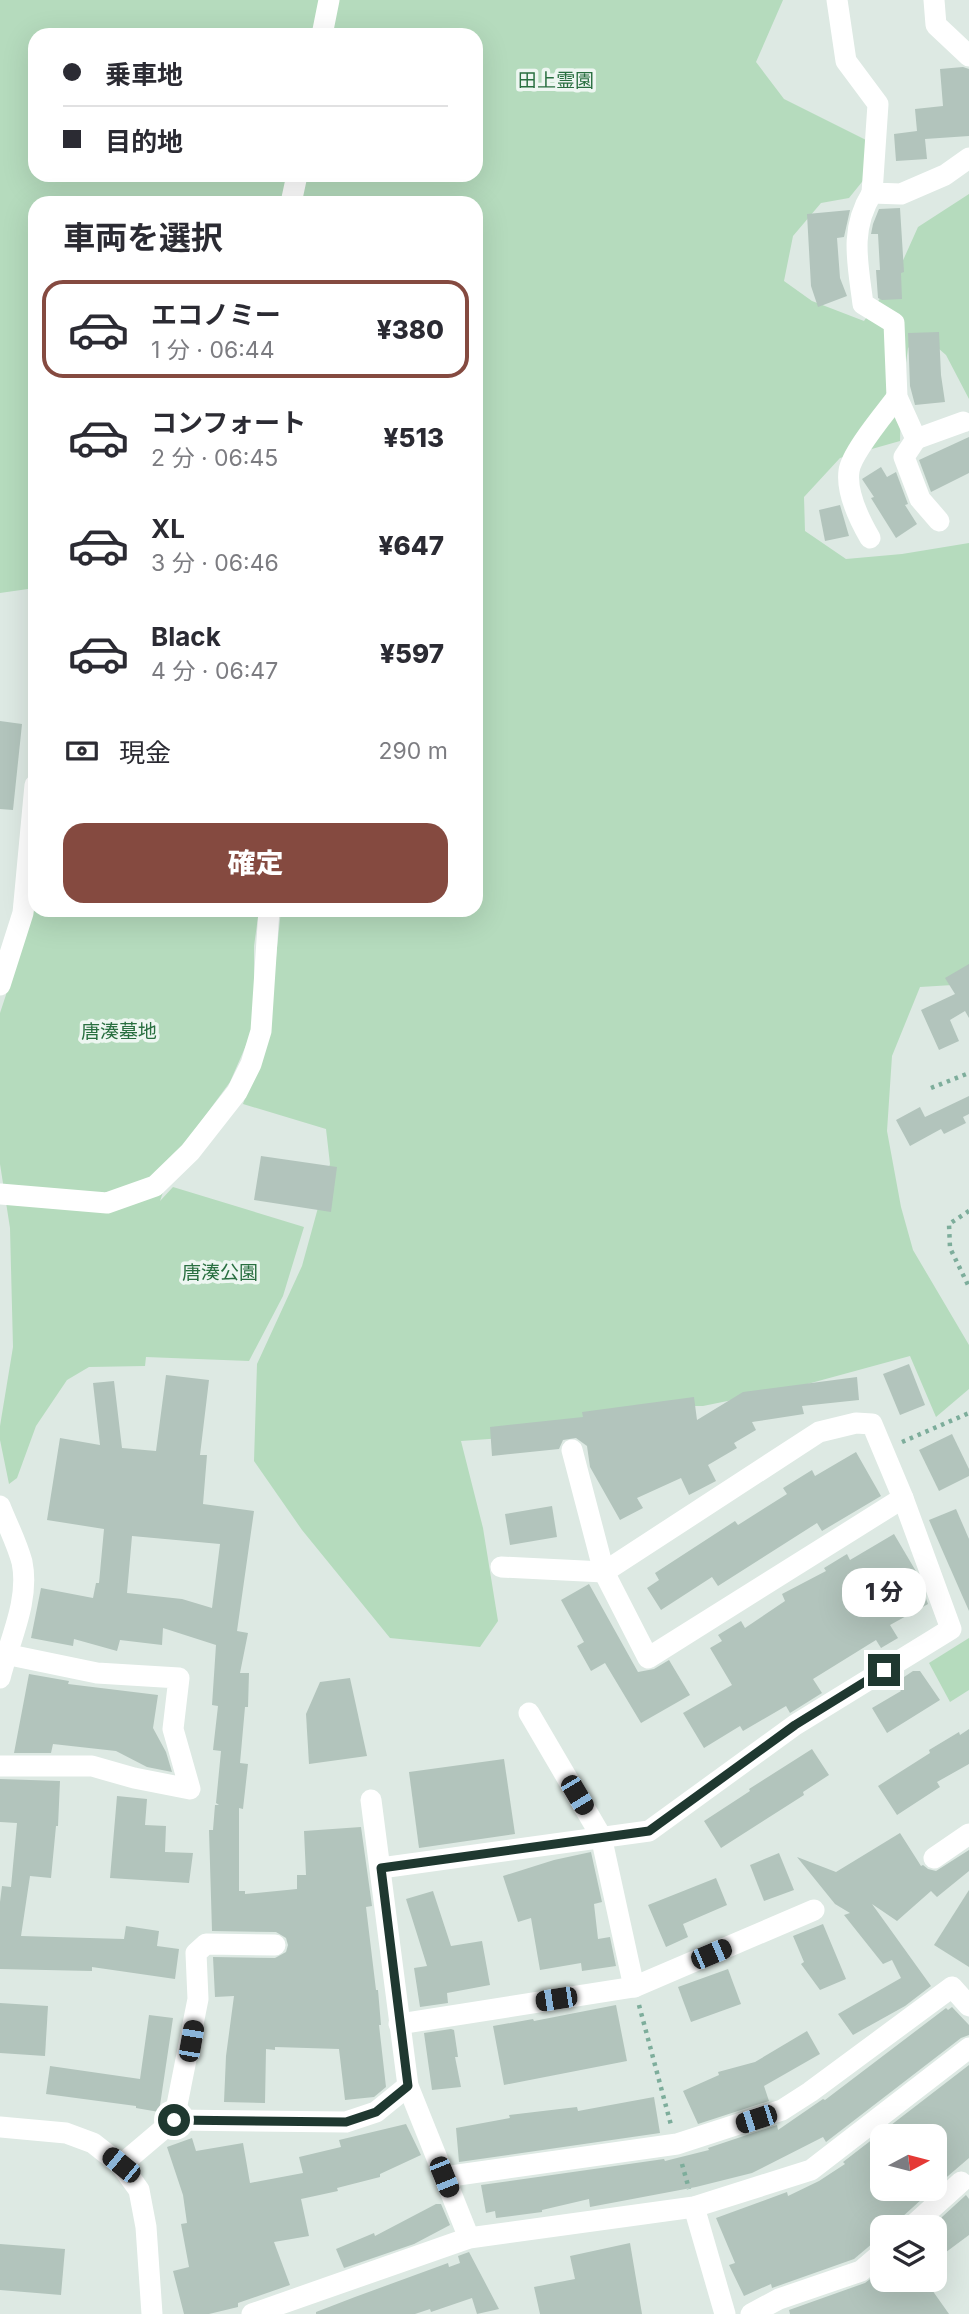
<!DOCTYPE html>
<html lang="ja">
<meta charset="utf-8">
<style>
:root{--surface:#fff;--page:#f2f2f3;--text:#2b2b33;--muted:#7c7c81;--line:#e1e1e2;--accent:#854a40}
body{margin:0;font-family:Inter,"Noto Sans JP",sans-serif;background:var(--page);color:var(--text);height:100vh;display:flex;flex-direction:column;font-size:26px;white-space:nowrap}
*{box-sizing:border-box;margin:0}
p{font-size:23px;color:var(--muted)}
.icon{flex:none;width:38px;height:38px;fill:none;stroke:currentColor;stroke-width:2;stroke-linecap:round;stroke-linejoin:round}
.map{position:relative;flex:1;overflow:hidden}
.panel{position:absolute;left:28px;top:196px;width:455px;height:721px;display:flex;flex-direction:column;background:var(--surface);border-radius:21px;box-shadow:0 7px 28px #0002}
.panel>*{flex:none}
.guide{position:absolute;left:28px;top:28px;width:455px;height:154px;border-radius:21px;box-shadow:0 7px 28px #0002;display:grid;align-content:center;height:154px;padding:0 35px;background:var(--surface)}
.needle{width:46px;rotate:83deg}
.buttons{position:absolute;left:870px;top:2124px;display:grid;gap:14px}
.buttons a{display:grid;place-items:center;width:77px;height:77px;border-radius:14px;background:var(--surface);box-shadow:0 7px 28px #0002;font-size:35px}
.end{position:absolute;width:32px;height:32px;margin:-16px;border:9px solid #1f3830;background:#fff;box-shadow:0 0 0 4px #fff}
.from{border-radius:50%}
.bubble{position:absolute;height:49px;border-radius:21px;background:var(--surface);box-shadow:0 7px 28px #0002;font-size:23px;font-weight:800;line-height:49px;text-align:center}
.car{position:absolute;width:21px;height:42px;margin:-21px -10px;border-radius:9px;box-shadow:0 0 5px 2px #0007;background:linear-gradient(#222 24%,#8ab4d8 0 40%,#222 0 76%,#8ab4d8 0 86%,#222 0)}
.guide b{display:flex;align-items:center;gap:24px;height:66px;font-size:26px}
.guide b+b{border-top:2px solid var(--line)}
.guide i{width:18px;height:18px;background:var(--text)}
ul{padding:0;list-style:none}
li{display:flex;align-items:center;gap:21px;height:98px;margin:0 14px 10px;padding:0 21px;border:4px solid transparent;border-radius:21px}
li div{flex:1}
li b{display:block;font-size:26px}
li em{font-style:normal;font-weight:800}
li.current{border-color:var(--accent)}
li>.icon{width:63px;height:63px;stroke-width:1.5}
h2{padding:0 35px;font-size:32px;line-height:84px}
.pay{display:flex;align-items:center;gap:18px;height:77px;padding:0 35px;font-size:26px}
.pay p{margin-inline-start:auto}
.primary-button{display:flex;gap:14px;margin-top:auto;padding:14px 35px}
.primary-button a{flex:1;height:80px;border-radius:21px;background:var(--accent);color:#fff;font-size:28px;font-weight:800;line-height:80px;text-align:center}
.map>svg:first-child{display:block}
</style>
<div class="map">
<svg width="969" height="2314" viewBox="0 0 969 2314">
<rect width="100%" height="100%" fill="#dde9e3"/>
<g fill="#b5dbbd" fill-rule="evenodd">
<path d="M0 0H783L756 62 784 99 866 140 870 172 849 198 821 203 793 236 784 281 812 301 864 321 896 276 918 227 969 194V399L946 355 923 335 908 348 901 400 900 441 840 458 804 497 805 531 846 559 902 554 969 543V984L920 987 892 1056 887 1131 901 1207 913 1250 969 1345V1389L936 1417 910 1356 800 1386 703 1406H646L573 1433 461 1441 483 1528 498 1621 480 1647 390 1638 302 1530 254 1461 257 1364 302 1266 330 1164 326 1129 243 1104 268 1033 281 910H476V203H35V588L0 593ZM35 35H476V175H35Z"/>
<polygon points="35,896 35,910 259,910 254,946 254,1027 230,1082 175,1157 160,1201 173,1187 304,1227 283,1296 249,1361 146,1357 145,1366 89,1367 67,1380 36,1426 17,1478 9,1484 0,1440 0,1426 13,1347 10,1228 0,1164 0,1013 34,910"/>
<polygon points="969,1638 969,1690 950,1702 929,1663"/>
</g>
<g fill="#b2c4bc" fill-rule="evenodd">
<polygon points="963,67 969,69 969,136 925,139 927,159 896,161 894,134 917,131 915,109 943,106 940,69"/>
<polygon points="900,208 904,272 901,273 902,299 882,300 878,298 876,270 880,270 878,234 871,234 873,224 879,209"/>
<polygon points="850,210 844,237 837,238 840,278 847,296 818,307 811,286 807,214"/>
<polygon points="939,332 941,375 945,402 915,405 910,386 908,333"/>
<polygon points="969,437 969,473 931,492 919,460"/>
<polygon points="881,467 887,477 896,472 908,504 905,505 917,524 896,538 871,498 874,497 862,479"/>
<polygon points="840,505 849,536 825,541 819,510"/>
<polygon points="0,721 22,724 13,810 0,809"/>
<polygon points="969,964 969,1018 965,1011 950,1020 959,1041 939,1050 921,1010 955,994 945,978"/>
<polygon points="969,1096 969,1114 963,1117 966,1123 944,1134 941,1129 910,1146 896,1120 920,1107 925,1117"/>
<polygon points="261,1156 337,1167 331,1212 254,1200"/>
<polygon points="909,1364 925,1405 900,1415 883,1374"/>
<path d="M166 1375 209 1380 200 1455H207L203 1504 254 1511 237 1631 248 1633 240 1673H249L248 1707H245L240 1763 248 1764 243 1809 239 1808V1891H245V1894L297 1889V1875H306L304 1831 361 1827 372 1906 366 1907 376 1990H378L381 2025H379L386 2087 374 2097 345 2100 339 2049 275 2047V2050L266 2049 265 2103 224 2102 226 2056 234 1996 215 1997 213 1957 275 1958 286 1952 288 1945 286 1938 276 1932 212 1931 209 1830H213L215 1805H219L216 1803 221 1751 213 1750 218 1706 212 1705 216 1645 163 1628 162 1645 120 1640 117 1651 74 1639 73 1646 31 1638 41 1588 93 1598 96 1583H99L104 1529 47 1520 60 1438 100 1445 93 1383 114 1381 122 1448 156 1451ZM132 1536 220 1544 212 1608 182 1599 127 1593Z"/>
<polygon points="857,1377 859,1400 802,1406 804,1414 752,1422 756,1430 734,1443 737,1448 708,1465 716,1481 689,1495 681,1478 637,1498 643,1508 620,1520 590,1467 587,1446 576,1438 563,1440 559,1449 492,1456 490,1427 583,1417 582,1412 694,1397 697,1420 743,1392"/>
<polygon points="952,1434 969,1469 969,1476 939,1491 919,1450"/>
<polygon points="856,1452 881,1496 822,1531 817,1523 718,1586 712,1577 661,1610 647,1588 659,1580 655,1573 735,1521 738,1525 787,1494 783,1488 812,1470 815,1476"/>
<polygon points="552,1506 557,1537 510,1545 505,1514"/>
<polygon points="956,1509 969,1539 969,1611 929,1520"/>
<polygon points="894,1534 917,1573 928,1604 890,1625 898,1638 881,1648 876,1640 813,1679 822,1693 790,1713 786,1706 743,1731 740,1726 704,1748 683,1713 732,1685 710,1648 722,1641 718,1635 741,1621 745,1628 785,1601 782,1594 826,1571 824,1568 847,1554 850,1560"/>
<polygon points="589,1584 638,1672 654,1669 669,1660 690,1695 641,1723 605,1663 591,1671 577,1646 584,1642 561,1600"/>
<polygon points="913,1671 920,1671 940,1700 887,1733 872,1708 901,1691 895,1683"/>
<polygon points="29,1674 69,1681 68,1684 158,1695 153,1728 166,1752 172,1772 147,1767 116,1751 53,1744 51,1753 14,1753"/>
<polygon points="350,1678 367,1756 309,1764 306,1714 320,1682"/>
<polygon points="969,1729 969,1764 937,1782 940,1787 897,1815 878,1786 930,1753 929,1750 959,1732 960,1735"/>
<polygon points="812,1749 829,1775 803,1792 804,1795 721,1848 704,1821 750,1791 749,1789"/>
<polygon points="504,1759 515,1834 419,1848 409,1772"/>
<polygon points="0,1779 60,1781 58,1826 56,1826 51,1878 30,1876 21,1936 124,1939 126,1926 159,1931 157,1946 179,1949 175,1979 92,1967 92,1971 0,1969 0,1902 2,1886 11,1887 17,1823 0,1822"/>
<polygon points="117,1796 147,1799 145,1825 166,1826 165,1852 193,1853 189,1883 110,1878"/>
<polygon points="900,1833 921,1866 923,1865 928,1869 936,1871 969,1850 969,1871 937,1897 931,1891 897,1921 872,1904 931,1986 905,2006 853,2035 838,2014 901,1978 892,1960 883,1964 844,1915 850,1913 835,1904 797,1857 836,1872"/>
<polygon points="591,1852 602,1902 594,1904 598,1939 610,1937 616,1966 582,1971 581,1963 540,1970 531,1918 518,1922 503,1876 554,1860"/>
<polygon points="779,1853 794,1890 764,1901 750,1865"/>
<polygon points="716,1878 727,1905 683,1924 688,1937 666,1947 648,1905"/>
<polygon points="969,1890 969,1967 934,1945"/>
<polygon points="433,1891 451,1946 482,1941 490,1985 447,1993 448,2003 420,2007 414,1968 427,1966 406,1899"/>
<polygon points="823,1924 846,1979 820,1990 801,1964 804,1962 793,1936"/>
<polygon points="728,1969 741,2004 691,2022 678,1987"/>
<polygon points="0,2003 48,2006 45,2056 0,2053"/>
<polygon points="616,2005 627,2061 504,2085 493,2026 533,2019 534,2021"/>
<polygon points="952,2007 969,2025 969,2035 961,2038 826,2142 823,2137 752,2173 696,2187 590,2207 589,2199 542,2210 542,2212 496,2218 495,2211 486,2213 481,2185 664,2159 665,2161 709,2150 708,2148 777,2125 778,2130 823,2099 825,2100 946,2008 948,2010"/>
<polygon points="149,2015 173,2018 159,2112 136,2108 136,2106 46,2094 50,2066 140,2079"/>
<polygon points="451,2029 454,2030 458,2057 455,2057 461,2087 432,2090 424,2033"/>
<polygon points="807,2031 820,2054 764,2086 769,2101 698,2124 683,2091 719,2075 718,2072 755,2062"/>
<polygon points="969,2065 969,2158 934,2188 934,2137 882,2137 882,2189 933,2189 901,2218 897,2228 882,2228 882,2240 873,2243 854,2259 772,2288 771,2284 744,2296 729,2265 735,2263 716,2218 787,2192 788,2196 819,2181 845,2164 843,2162"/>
<polygon points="654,2097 660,2133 459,2162 456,2128 510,2118 509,2115 577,2107 578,2111"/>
<polygon points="406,2124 421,2155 380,2174 380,2177 337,2188 338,2191 301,2199 309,2236 274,2242 290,2285 238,2303 238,2307 209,2314 184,2314 173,2271 189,2267 181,2224 187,2223 183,2195 167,2147 192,2138 196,2151 243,2143 250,2183 303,2173 299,2157 341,2147 339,2140"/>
<polygon points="966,2195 969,2199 969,2235 934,2261 934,2228 930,2228"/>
<polygon points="436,2204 441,2204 450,2225 414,2244 344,2268 336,2249 374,2233 375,2236"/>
<polygon points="630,2243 642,2314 540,2314 534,2287 575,2279 570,2256"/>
<polygon points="0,2244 65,2249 61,2295 0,2290"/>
<polygon points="469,2252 499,2309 477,2314 472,2298 431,2312 430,2309 415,2314 316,2314 316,2312 355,2297 448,2263 449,2267 460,2263 458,2256"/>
<polygon points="882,2270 882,2280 925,2280 949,2314 790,2314 789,2310 865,2283"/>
</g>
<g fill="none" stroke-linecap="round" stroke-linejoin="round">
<g stroke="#7dad9b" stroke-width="4.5" stroke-dasharray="3.5 5" stroke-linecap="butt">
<polyline points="931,1088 969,1073"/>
<polyline points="969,1211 949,1224 950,1248 969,1287"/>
<polyline points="902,1442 969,1413"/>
<polyline points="639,2005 671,2125"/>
<polyline points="682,2164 689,2189"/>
</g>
<g stroke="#fff" stroke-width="21">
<polyline points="837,0 846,61 878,104 872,193 901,194 945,175 969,158"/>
<polyline points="934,0 936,25 969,56"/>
<polyline points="322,35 329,0"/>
<path d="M872 193C849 230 858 264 863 304L894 323 897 397 916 439 963 422"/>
<polyline points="291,203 297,175"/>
<polyline points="916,439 904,457 920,499 939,521"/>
<path d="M870 538C859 519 846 493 849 471 851 453 886 412 897 397"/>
<polyline points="0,985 23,913 35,785"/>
<polyline points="0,1194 107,1203 155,1186 190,1152 237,1092 251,1064 261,1031 269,910"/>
<polyline points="572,1450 604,1572 648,1658 903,1498"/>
<path d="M0 1506C7 1524 17 1543 22 1562 30 1601 9 1641 0 1678"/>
<polyline points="529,1713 601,1836 634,1987"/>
<polyline points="0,1766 92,1766 134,1778 190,1789 173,1729 179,1678 97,1673 5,1654"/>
<polyline points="371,1800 408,2086 469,2238"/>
<polyline points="934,1858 969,1834"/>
<polyline points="381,1868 649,1831 795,1725 951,1629 903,1498 872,1424 856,1423 819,1432 604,1572 501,1567"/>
<polyline points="399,2024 634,1987 814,1910"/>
<polyline points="174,2120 346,2122 376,2112 408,2086"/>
<polyline points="0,2127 66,2133 93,2143 121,2165 139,2190 146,2227 152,2314"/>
<polyline points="121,2165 174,2120 198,1999 196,1953 206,1944 275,1945"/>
<polyline points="444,2177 677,2144 782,2110 810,2092 952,1987 969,2006"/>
<polyline points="694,2207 725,2314"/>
<polyline points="910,2228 961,2182"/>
<polyline points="252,2314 469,2238 694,2207 811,2170 969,2048"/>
<polyline points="751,2314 779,2299 861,2271 882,2253"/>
</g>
</g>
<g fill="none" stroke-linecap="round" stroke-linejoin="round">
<polyline stroke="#1f3830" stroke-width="9" points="174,2120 346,2122 376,2112 408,2086 381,1868 649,1831 795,1725 884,1670"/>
</g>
<g text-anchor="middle" stroke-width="7" stroke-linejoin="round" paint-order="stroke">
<g font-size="19" fill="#296f40" stroke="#edf6f1">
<text x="556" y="87">田上霊園</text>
<text x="119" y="1038">唐湊墓地</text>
<text x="220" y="1279">唐湊公園</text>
</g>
</g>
</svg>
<div class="buttons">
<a><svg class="needle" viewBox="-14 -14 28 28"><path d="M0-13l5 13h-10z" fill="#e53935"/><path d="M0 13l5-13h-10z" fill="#7c7c81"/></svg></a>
<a><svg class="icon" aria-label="layers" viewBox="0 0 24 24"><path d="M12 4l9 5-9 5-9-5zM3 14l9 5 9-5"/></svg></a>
</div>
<i class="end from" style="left:174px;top:2120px"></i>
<i class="end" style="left:884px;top:1670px"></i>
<div class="bubble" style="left:842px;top:1568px;width:84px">1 分</div>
<i class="car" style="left:577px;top:1795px;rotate:149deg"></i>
<i class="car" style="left:711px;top:1954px;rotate:67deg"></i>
<i class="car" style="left:556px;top:1999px;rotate:261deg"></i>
<i class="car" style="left:191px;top:2041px;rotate:10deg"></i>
<i class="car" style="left:756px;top:2119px;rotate:252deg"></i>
<i class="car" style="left:121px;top:2165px;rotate:309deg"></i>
<i class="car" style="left:444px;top:2177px;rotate:158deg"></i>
<div class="guide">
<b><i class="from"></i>乗車地</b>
<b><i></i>目的地</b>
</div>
<section class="panel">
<h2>車両を選択</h2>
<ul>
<li class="current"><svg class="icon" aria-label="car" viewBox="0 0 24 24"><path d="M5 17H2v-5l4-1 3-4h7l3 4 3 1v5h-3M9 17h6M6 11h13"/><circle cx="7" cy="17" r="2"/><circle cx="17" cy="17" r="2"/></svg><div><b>エコノミー</b><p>1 分 · 06:44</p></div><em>¥380</em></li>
<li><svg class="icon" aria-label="car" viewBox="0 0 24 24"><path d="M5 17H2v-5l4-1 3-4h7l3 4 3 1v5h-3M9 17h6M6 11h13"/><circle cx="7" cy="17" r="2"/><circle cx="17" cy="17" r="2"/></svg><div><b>コンフォート</b><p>2 分 · 06:45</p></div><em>¥513</em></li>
<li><svg class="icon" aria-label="car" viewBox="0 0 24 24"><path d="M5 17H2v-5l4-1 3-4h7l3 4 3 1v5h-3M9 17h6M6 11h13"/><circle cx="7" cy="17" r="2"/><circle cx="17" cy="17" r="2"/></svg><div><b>XL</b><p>3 分 · 06:46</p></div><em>¥647</em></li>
<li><svg class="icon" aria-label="car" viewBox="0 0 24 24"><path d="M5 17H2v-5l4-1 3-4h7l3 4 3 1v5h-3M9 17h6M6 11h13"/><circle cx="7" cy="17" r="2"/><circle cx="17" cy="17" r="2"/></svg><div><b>Black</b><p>4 分 · 06:47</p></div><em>¥597</em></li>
</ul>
<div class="pay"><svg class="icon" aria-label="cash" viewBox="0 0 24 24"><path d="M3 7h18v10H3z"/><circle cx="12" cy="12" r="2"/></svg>現金<p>290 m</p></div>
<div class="primary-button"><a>確定</a></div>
</section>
</div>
